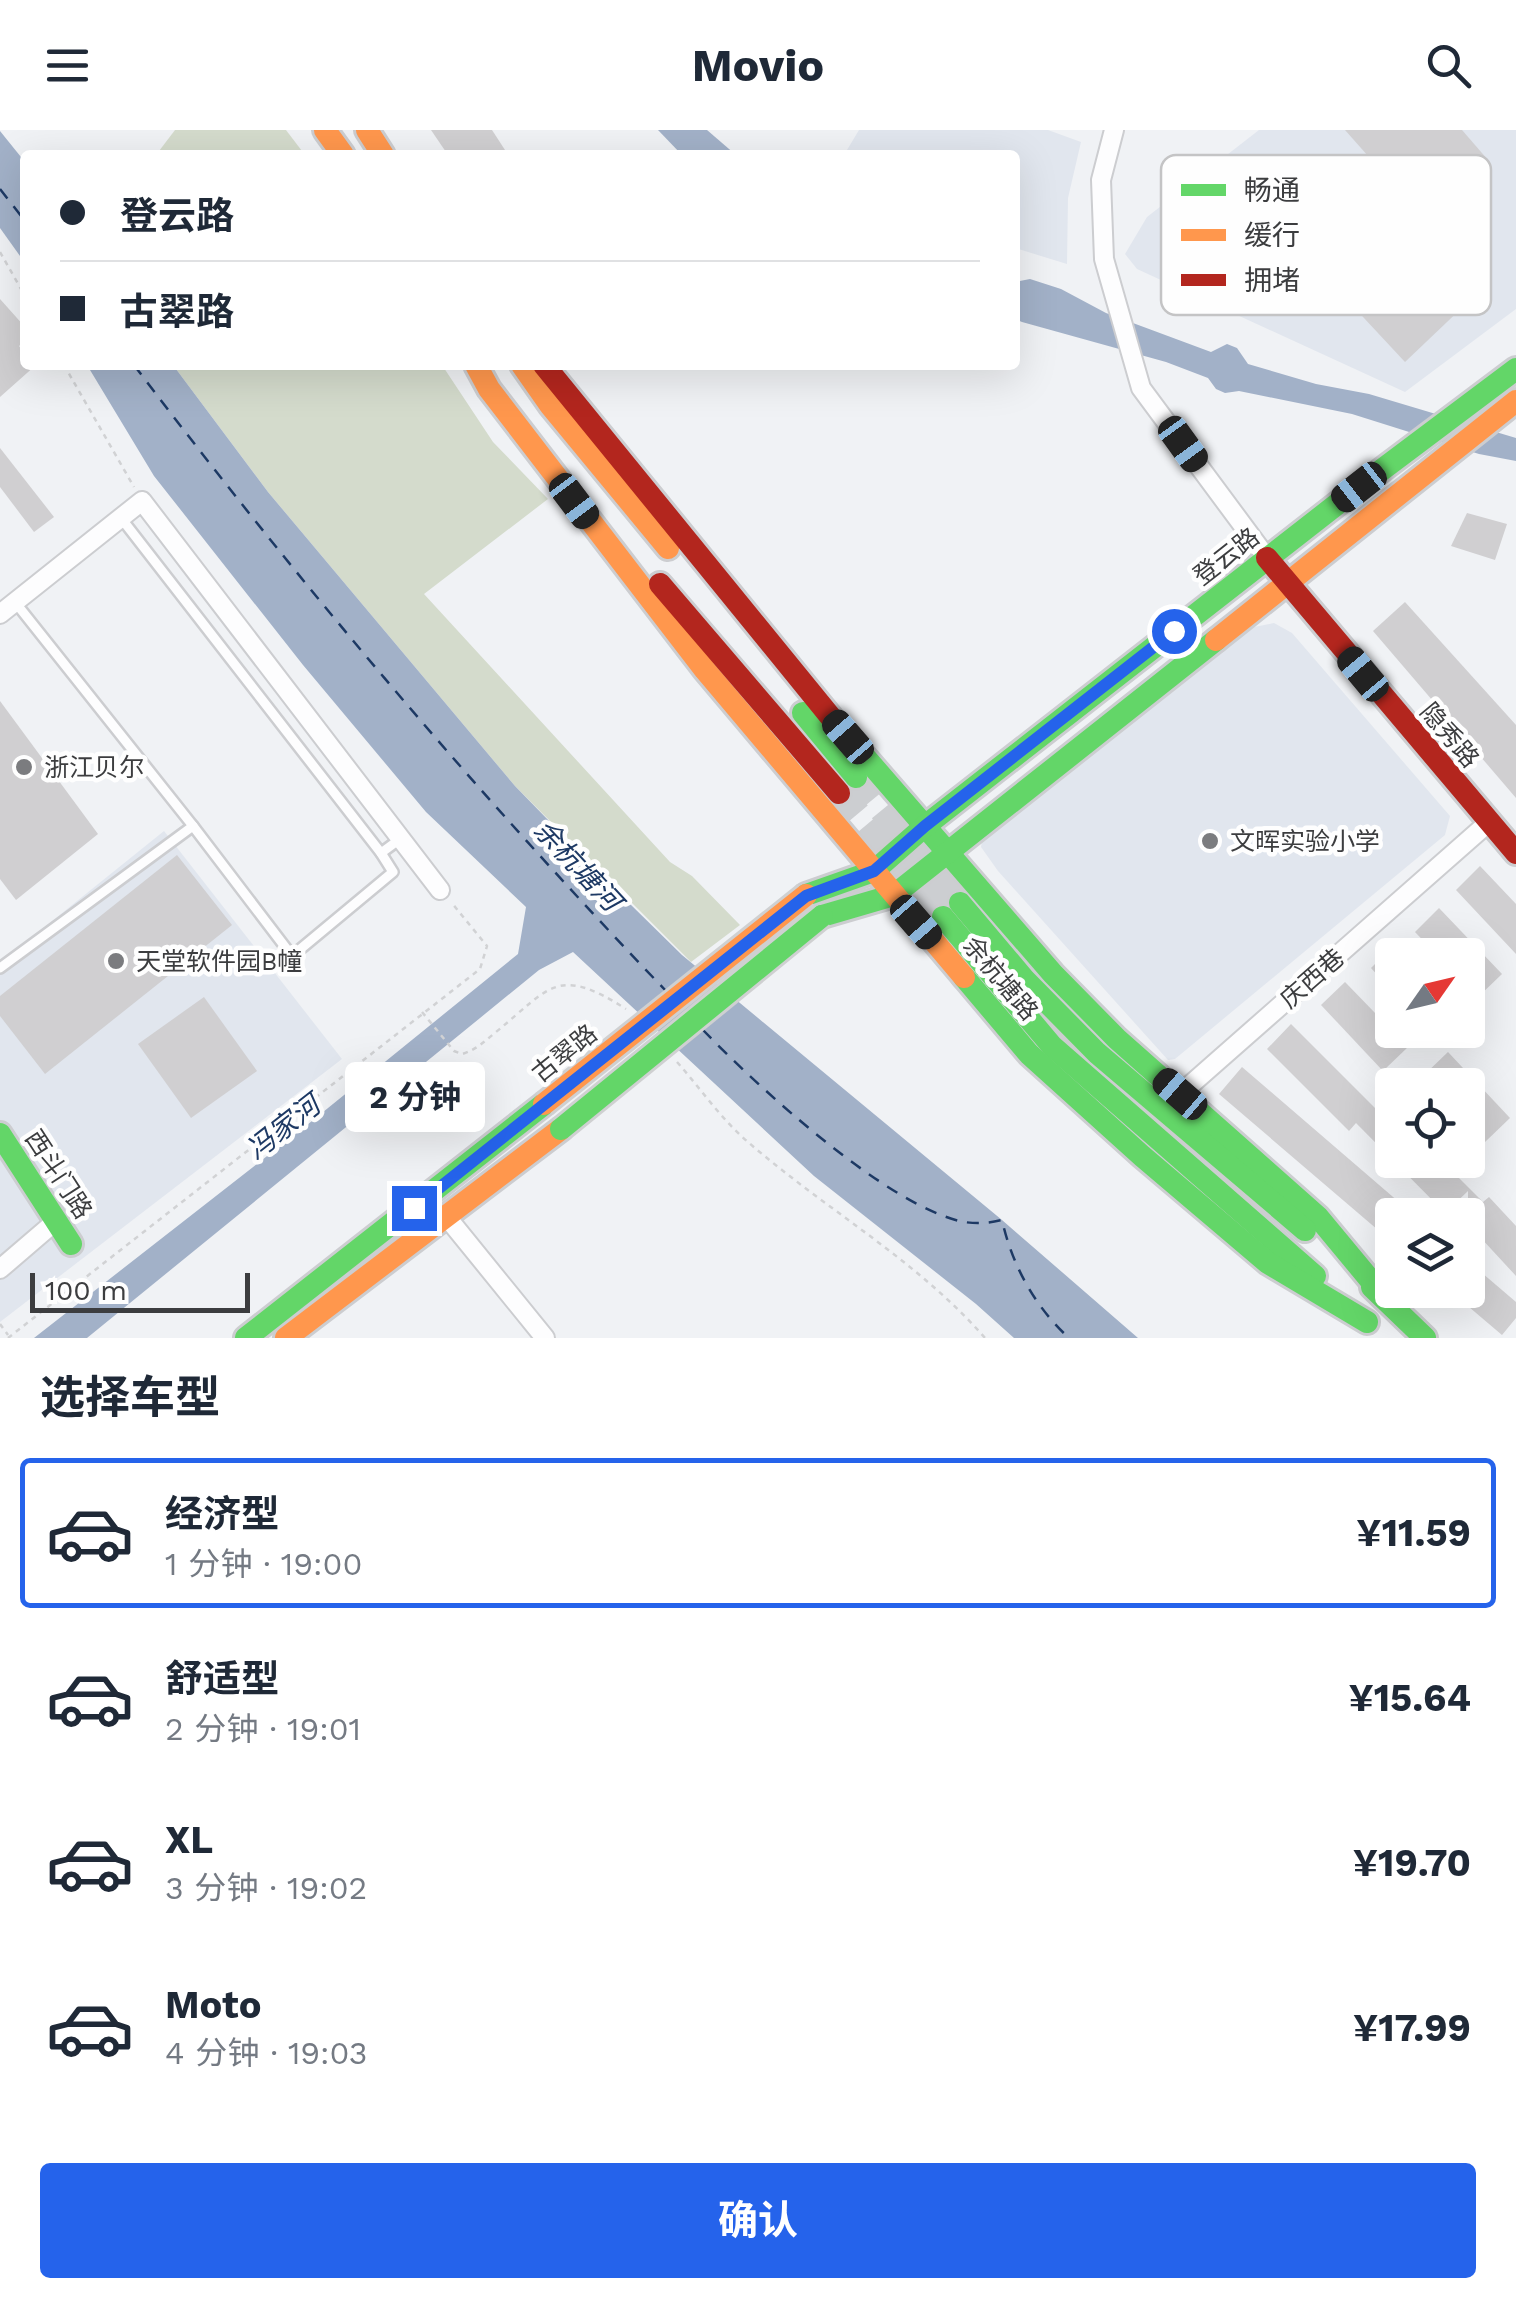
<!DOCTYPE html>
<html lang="zh">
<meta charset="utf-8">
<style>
:root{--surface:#fff;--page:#f6f6f7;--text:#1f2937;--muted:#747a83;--line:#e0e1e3;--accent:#2563eb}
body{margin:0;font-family:"Work Sans","Noto Sans SC",sans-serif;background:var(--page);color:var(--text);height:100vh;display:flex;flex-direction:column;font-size:38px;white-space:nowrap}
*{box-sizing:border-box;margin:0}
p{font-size:32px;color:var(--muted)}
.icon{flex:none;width:55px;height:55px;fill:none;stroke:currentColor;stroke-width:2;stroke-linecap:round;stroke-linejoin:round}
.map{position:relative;height:1208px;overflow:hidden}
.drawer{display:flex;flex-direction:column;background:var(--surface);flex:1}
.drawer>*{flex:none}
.banner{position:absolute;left:20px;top:20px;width:1000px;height:220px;border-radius:10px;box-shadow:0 10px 40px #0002;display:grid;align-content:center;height:220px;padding:0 40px;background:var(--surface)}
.needle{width:65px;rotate:56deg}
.controls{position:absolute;left:1375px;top:808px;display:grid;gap:20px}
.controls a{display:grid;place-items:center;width:110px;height:110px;border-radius:10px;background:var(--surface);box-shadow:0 10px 40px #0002;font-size:50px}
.scale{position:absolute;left:30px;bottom:25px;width:220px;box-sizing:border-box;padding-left:10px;border:5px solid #3c3d3f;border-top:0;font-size:28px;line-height:35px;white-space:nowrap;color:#3c3d3f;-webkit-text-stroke:8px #fefefe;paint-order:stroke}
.end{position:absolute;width:45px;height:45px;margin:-22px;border:12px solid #2563eb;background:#fff;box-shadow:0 0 0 5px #fff}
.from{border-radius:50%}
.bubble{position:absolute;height:70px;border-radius:10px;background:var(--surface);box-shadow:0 10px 40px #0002;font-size:32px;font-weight:700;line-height:70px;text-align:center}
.car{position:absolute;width:30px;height:60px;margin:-30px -15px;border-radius:12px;box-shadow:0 0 8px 2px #0007;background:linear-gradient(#222 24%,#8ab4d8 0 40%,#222 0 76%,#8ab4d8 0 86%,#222 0)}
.banner b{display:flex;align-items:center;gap:35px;height:95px;font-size:38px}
.banner b+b{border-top:2px solid var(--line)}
.banner i{width:25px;height:25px;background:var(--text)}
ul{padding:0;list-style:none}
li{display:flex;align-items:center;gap:30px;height:150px;margin:0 20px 15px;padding:0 20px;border:5px solid transparent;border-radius:10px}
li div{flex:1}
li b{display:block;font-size:38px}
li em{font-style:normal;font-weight:700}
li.on{border-color:var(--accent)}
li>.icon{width:90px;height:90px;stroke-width:1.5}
h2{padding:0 40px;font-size:45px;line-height:120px}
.button{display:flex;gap:20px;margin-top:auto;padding:20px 40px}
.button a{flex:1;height:115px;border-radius:10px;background:var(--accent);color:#fff;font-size:40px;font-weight:700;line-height:115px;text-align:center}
header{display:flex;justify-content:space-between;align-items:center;height:130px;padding:0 40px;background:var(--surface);font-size:45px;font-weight:700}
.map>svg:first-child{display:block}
</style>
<header><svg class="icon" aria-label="menu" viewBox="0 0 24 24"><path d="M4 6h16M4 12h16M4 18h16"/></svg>Movio<svg class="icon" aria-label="search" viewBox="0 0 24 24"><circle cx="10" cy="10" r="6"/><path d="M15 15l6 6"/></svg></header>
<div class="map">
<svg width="1516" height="1208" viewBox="0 0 1516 1208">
<rect width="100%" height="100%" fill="#f0f2f5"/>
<g fill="#e1e6ee">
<polygon points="859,0 1048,0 1081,12 1068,68 1067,134 1015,118 1015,25 844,25"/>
<polygon points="1259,0 1516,0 1516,179 1405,262 1137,139 1125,124 1147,87"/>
<polygon points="1274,493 1292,503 1450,686 1445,705 1175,929 1168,930 998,741 981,717 984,699 1254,497"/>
<polygon points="164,701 342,929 0,1192 0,833"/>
</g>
<g fill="#d4dbcc">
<polygon points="175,0 286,0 305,25 156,25"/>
<polygon points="173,235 442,235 493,312 548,369 424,464 670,732 692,746 740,795 691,832 515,656 268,362"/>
</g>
<g fill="#a2b1c8">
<polygon points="658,0 707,0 736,25 682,25"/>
<polygon points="0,1 25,32 25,133 0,98"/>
<polygon points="1030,149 1061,159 1106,183 1211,222 1227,214 1237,218 1248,234 1316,254 1369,264 1516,308 1516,331 1479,324 1352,284 1239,261 1225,263 1216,259 1208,248 1166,232 1022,192 1015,189 1015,152"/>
<polygon points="87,235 173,235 268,362 515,656 628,772 682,825 1002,1090 1138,1208 1014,1208 976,1174 814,1046 573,822 539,840 87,1208 34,1208 312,991 518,824 526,777 426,682 303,535 154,346"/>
</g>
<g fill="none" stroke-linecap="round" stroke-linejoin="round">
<g stroke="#1d3964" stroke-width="2.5" stroke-dasharray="12 10" stroke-linecap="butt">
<polyline points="0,59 25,91"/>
<path d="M134 235C299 453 478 665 667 862"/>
<path d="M703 900C758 957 888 1077 964 1092 978 1094 989 1093 1002 1090 1012 1135 1035 1177 1069 1208"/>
</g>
</g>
<g fill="#d0cfd1">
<polygon points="431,0 492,0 505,20 497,25 448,25"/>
<polygon points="1345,0 1462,0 1488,30 1423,88"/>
<polygon points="1416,114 1468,172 1405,232 1350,173"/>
<polygon points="0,169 25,197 25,210 19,216 25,224 25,235 36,235 0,267"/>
<polygon points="0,318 54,387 34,402 0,357"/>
<polygon points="1467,383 1507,394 1495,430 1451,416"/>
<polygon points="1405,472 1516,595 1516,668 1373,501"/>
<polygon points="0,571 98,704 16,770 0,749"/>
<polygon points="177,725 232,795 45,944 0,886 0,866"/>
<polygon points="1480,736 1516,774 1516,824 1456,760"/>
<polygon points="1439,778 1502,844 1477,868 1468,858 1468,825 1437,825 1415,802"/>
<polygon points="1392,817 1392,861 1371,838"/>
<polygon points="1345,852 1408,917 1383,941 1321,875"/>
<polygon points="204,867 257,941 191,988 138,914"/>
<polygon points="1291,894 1381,984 1392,972 1392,1030 1441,1030 1483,1072 1489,1067 1516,1096 1516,1146 1468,1094 1468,1061 1445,1083 1356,993 1349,1001 1267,919"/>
<polygon points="1448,922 1510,988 1485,1012 1468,993 1468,955 1432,955 1423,946"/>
<polygon points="1242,937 1414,1085 1392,1085 1392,1112 1219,964"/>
<polygon points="1468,1131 1516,1172 1516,1188 1502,1205 1449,1160 1468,1160"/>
</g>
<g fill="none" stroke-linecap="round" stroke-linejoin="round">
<g stroke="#ccced1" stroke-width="28" stroke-dasharray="28 14" stroke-linecap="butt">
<polyline points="856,647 960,773"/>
<polyline points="839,663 943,787"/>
</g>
<defs>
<g id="lane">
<polyline points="121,388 381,723 400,709"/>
<polyline points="193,696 292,826 393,742 381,723"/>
<polyline points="0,838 193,696 15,472"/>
</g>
<g id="street">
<polyline points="1114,0 1101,50 1104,129 1141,258 1267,428"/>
<polyline points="0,484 142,371 440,760"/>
<polyline points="1180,964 1488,693"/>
<polyline points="446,1086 545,1208"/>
<polyline points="0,1139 56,1091"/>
</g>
<g id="fast">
<polyline points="803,583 856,647"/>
<polyline points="838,596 1053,844 1117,909 1318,1087 1386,1169"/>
<polyline points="806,765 874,741 925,696 1359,357 1516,239"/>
<polyline points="960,773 1025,850 1097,923 1305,1100"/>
<polyline points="822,786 894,765 1216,510"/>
<polyline points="943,787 1052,916 1315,1146"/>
<polyline points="964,847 1029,924 1142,1026 1268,1133 1367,1192"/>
<polyline points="0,1004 71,1114"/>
<polyline points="1372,1157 1425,1208"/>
<polyline points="246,1208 544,974"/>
</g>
<g id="slow">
<polyline points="325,0 343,25"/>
<polyline points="367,0 383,25"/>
<polyline points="476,235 489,259 705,540 964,847"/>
<polyline points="522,235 550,275 668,418"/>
<polyline points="1216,510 1516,271"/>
<polyline points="286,1208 561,999"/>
</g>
<g id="jam">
<polyline points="544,235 838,596"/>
<polyline points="1267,428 1516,723"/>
<polyline points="660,454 839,663"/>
</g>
</defs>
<use href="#lane" stroke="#cccdd0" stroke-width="14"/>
<use href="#street" stroke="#cccdd0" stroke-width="22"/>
<use href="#fast" stroke="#cccdd0" stroke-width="28"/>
<use href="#slow" stroke="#cccdd0" stroke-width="28"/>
<use href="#jam" stroke="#cccdd0" stroke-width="28"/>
<g stroke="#d1d2d4" stroke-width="2.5" stroke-dasharray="5 5" stroke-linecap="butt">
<polyline points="0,122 25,166"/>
<polyline points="64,235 134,357"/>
<path d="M422 882 454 921 462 924C476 920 485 911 496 902 551 857 557 835 626 879"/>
<path d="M677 932C701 959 721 989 748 1012 826 1080 917 1130 985 1208"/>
<polyline points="0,1194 8,1205"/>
<polyline points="8,1208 480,839 487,816 451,772"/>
</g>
<use href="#lane" stroke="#fdfdfe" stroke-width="9"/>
<use href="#street" stroke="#fdfdfe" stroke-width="18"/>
<use href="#fast" stroke="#63d668" stroke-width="22"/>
<use href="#slow" stroke="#ff974d" stroke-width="22"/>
<use href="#jam" stroke="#b3261e" stroke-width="22"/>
<defs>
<polyline id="fast-bridge" points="561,999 822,786"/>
<polyline id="slow-bridge" points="544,974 806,765"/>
</defs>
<use href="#fast-bridge" stroke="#cfd0d1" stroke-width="28" stroke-linecap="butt"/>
<use href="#slow-bridge" stroke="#cfd0d1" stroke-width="28" stroke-linecap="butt"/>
<use href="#fast-bridge" stroke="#63d668" stroke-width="22"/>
<use href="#slow-bridge" stroke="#ff974d" stroke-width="22"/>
</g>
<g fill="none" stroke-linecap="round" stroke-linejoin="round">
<polyline stroke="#2563eb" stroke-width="12" points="414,1078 806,766 874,741 925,696 1174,501"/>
</g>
<g fill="#7b7c7f" stroke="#fefefe" stroke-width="4">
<circle cx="24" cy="637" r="10"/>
<circle cx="1210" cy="711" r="10"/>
<circle cx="116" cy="831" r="10"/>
</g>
<g text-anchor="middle" stroke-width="9" stroke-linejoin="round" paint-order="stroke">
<g font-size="25" fill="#3c3d3f" stroke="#fefefe">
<text transform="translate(1226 426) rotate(-38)" y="9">登云路</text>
<text transform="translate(1450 605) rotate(50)" y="9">隐秀路</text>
<text transform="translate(1001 848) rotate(50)" y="9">余杭塘路</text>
<text transform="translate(1312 848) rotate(-41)" y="9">庆西巷</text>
<text transform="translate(564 923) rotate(-39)" y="9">古翠路</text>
<text transform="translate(59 1044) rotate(57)" y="9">西斗门路</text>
</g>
<g font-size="25" fill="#3c3d3f" stroke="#fefefe" text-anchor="start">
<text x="44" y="646">浙江贝尔</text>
<text x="1230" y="720">文晖实验小学</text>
<text x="136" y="840">天堂软件园B幢</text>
</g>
<g font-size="28" font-style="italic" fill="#1d3964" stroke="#fefefe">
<text transform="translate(578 735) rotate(47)" y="10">余杭塘河</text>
<text transform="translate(283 997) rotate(-38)" y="10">冯家河</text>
</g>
</g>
<rect x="1161" y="25" width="330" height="160" rx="15" fill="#fefefe" stroke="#c4c4c5" stroke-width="2.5"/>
<rect x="1181" y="54" width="45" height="12" fill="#63d668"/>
<rect x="1181" y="99" width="45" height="12" fill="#ff974d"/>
<rect x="1181" y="144" width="45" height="12" fill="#b3261e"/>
<g font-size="28" fill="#3c3d3f">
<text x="1244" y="70">畅通</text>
<text x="1244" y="115">缓行</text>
<text x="1244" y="160">拥堵</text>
</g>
</svg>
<div class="controls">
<a><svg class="needle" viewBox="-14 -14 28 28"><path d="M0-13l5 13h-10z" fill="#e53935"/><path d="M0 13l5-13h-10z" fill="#747a83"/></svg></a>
<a><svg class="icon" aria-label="locate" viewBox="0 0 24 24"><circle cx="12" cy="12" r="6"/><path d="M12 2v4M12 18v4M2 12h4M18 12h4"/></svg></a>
<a><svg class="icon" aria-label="layers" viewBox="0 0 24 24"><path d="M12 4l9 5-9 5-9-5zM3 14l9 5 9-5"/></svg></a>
</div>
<div class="scale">100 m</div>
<i class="end from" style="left:1174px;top:501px"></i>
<i class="end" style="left:414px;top:1078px"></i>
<div class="bubble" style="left:345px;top:932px;width:140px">2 分钟</div>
<i class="car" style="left:1183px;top:314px;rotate:144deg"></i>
<i class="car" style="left:1359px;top:357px;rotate:232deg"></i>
<i class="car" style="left:574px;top:371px;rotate:143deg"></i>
<i class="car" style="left:1363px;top:544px;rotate:320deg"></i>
<i class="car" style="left:848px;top:607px;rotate:319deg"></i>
<i class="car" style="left:916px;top:792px;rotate:139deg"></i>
<i class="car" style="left:1180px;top:964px;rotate:311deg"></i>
<div class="banner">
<b><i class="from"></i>登云路</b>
<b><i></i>古翠路</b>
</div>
</div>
<section class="drawer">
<h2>选择车型</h2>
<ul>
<li class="on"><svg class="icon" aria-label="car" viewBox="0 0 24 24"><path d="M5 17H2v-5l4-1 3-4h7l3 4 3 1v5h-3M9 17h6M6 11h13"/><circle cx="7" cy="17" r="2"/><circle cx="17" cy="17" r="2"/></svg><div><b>经济型</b><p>1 分钟 · 19:00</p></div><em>¥11.59</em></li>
<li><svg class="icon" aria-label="car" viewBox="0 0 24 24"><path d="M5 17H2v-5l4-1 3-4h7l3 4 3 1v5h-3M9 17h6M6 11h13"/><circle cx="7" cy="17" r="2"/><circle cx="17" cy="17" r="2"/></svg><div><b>舒适型</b><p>2 分钟 · 19:01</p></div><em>¥15.64</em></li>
<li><svg class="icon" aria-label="car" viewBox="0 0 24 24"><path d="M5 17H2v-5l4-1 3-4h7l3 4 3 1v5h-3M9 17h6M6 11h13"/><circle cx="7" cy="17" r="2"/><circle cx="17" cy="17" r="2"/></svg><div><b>XL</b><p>3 分钟 · 19:02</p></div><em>¥19.70</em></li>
<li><svg class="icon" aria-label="car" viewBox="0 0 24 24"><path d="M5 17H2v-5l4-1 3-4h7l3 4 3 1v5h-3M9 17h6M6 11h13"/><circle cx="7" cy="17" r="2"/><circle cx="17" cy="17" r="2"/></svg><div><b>Moto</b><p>4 分钟 · 19:03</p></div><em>¥17.99</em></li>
</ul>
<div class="button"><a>确认</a></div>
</section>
